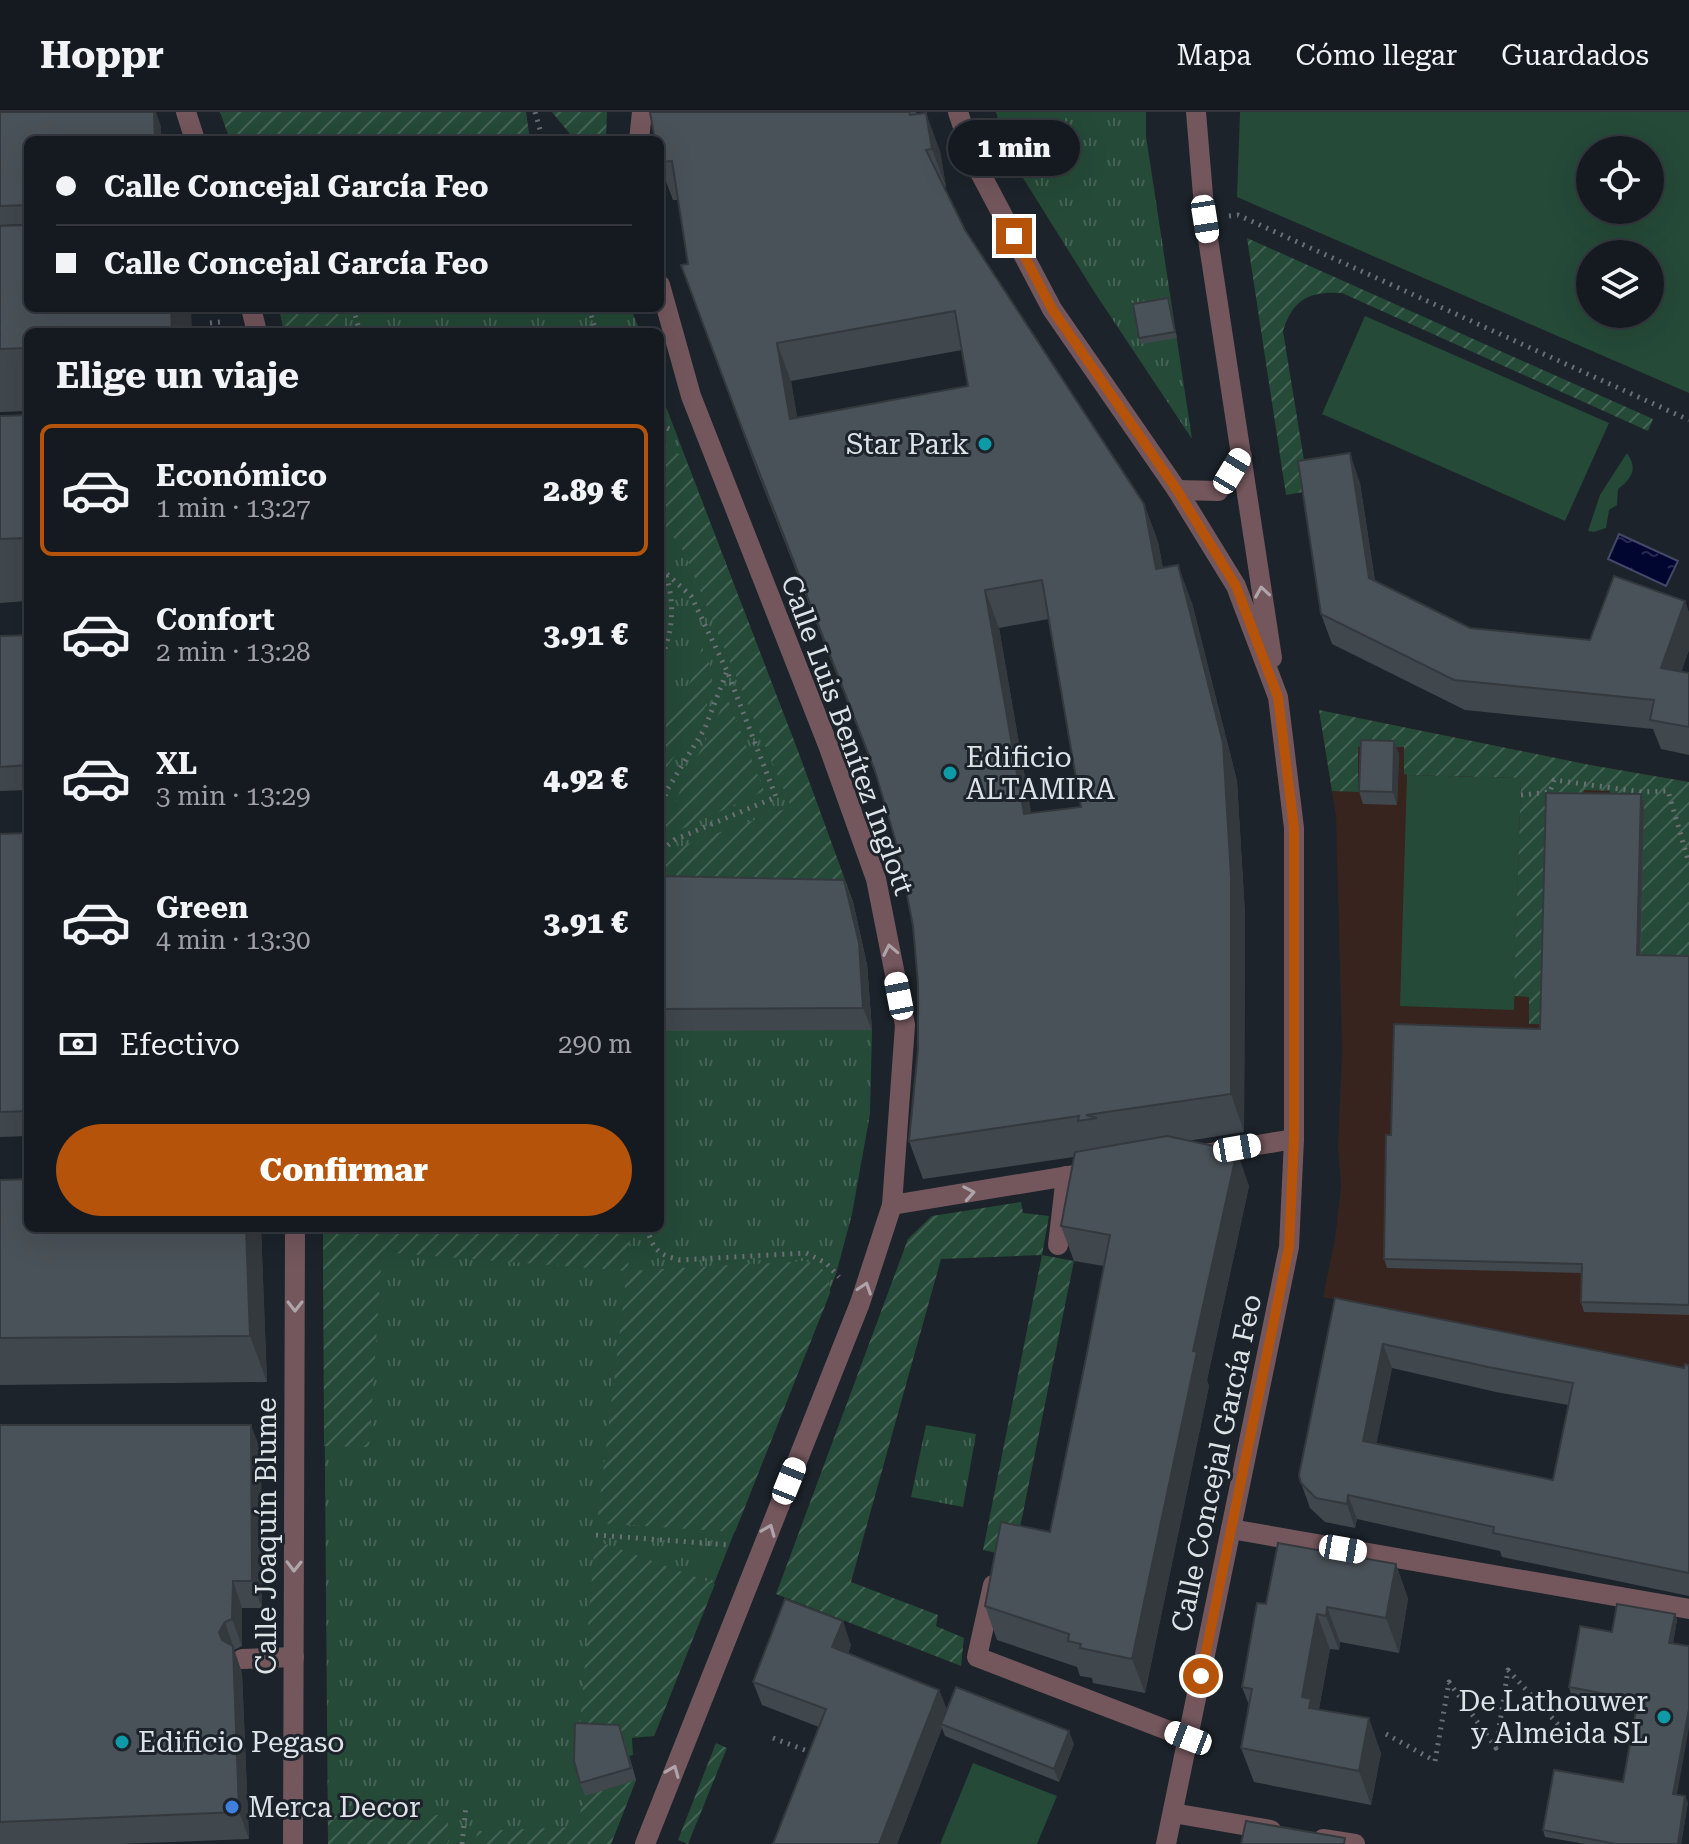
<!DOCTYPE html>
<html lang="es">
<meta charset="utf-8">
<style>
:root{--surface:#151a20;--page:#22272d;--text:#f1f3f6;--muted:#9da1a5;--line:#34383e;--accent:#b45309}
body{margin:0;font-family:"Roboto Serif",serif;background:var(--page);color:var(--text);height:100vh;display:flex;flex-direction:column;font-size:30px;white-space:nowrap}
*{box-sizing:border-box;margin:0}
p{font-size:26px;color:var(--muted)}
.icon{flex:none;width:44px;height:44px;fill:none;stroke:currentColor;stroke-width:2;stroke-linecap:round;stroke-linejoin:round}
.map{position:relative;flex:1;overflow:hidden}
.side{position:absolute;left:24px;top:216px;width:640px;height:904px;display:flex;flex-direction:column;background:var(--surface);border-radius:12px;box-shadow:0 8px 32px #0002,0 0 0 2px var(--line)}
.side>*{flex:none}
.hud{position:absolute;left:24px;top:24px;width:640px;height:176px;border-radius:12px;box-shadow:0 8px 32px #0002,0 0 0 2px var(--line);display:grid;align-content:center;height:176px;padding:0 32px;background:var(--surface)}
.buttons{position:absolute;left:1576px;top:24px;display:grid;gap:16px}
.buttons a{display:grid;place-items:center;width:88px;height:88px;border-radius:50%;background:var(--surface);box-shadow:0 8px 32px #0002,0 0 0 2px var(--line);font-size:40px}
.end{position:absolute;width:36px;height:36px;margin:-18px;border:10px solid #b45309;background:#fff;box-shadow:0 0 0 4px #fff}
.from{border-radius:50%}
.bubble{position:absolute;height:56px;border-radius:28px;background:var(--surface);box-shadow:0 8px 32px #0002,0 0 0 2px var(--line);font-size:26px;font-weight:800;line-height:56px;text-align:center}
.car{position:absolute;width:24px;height:48px;margin:-24px -12px;border-radius:10px;box-shadow:0 0 6px 2px #0007;background:linear-gradient(#fff 24%,#345 0 40%,#fff 0 76%,#345 0 86%,#fff 0)}
.hud b{display:flex;align-items:center;gap:28px;height:76px;font-size:30px}
.hud b+b{border-top:2px solid var(--line)}
.hud i{width:20px;height:20px;background:var(--text)}
ul{padding:0;list-style:none}
li{display:flex;align-items:center;gap:24px;height:132px;margin:0 16px 12px;padding:0 16px;border:4px solid transparent;border-radius:12px}
li div{flex:1}
li b{display:block;font-size:30px}
li em{font-style:normal;font-weight:800}
li.on{border-color:var(--accent)}
li>.icon{width:72px;height:72px;stroke-width:1.5}
h2{padding:0 32px;font-size:36px;line-height:96px}
.pay{display:flex;align-items:center;gap:20px;height:88px;padding:0 32px;font-size:30px}
.pay p{margin-inline-start:auto}
.button{display:flex;gap:16px;margin-top:auto;padding:16px 32px}
.button a{flex:1;height:92px;border-radius:48px;background:var(--accent);color:#fff;font-size:32px;font-weight:800;line-height:92px;text-align:center}
header{display:flex;align-items:center;gap:48px;box-sizing:border-box;height:112px;padding:0 40px;background:var(--surface);border-bottom:2px solid var(--line)}
header strong{font-size:38px}
nav{display:flex;gap:44px;margin-inline-start:auto;font-size:28px}
.map>svg:first-child{display:block}
</style>
<header>
<strong>Hoppr</strong>
<nav><a>Mapa</a><a>Cómo llegar</a><a>Guardados</a></nav>
</header>
<div class="map">
<svg width="1689" height="1732" viewBox="0 0 1689 1732">
<defs>
<pattern id="park-tufts" width="24" height="20" patternUnits="userSpaceOnUse" patternTransform="scale(2)"><rect width="24" height="20" fill="#254a38"/><path d="M3 7l-1-3M5 7V3M7 7l1-3M15 17l-1-3M17 17v-4M19 17l1-3" fill="none" stroke="#446455"/></pattern>
<pattern id="garden-furrows" width="10" height="10" patternUnits="userSpaceOnUse" patternTransform="scale(2)"><rect width="10" height="10" fill="#254a38"/><path d="M-1 1l2-2M0 10L10 0M9 11l2-2" fill="none" stroke="#446455"/></pattern>
<pattern id="water-ripples" width="26" height="14" patternUnits="userSpaceOnUse" patternTransform="scale(2)"><rect width="26" height="14" fill="#000630"/><path d="M2 4q2-2 4 0t4 0M15 11q2-2 4 0t4 0" fill="none" stroke="#252a4e"/></pattern>
</defs>
<rect width="100%" height="100%" fill="#1c232a"/>
<polygon fill="#37241f" points="1319,598 1590,653 1689,670 1689,1256 1323,1185 1335,1127 1341,1074 1338,1035 1342,939 1336,704"/>
<g fill="#254a38" fill-rule="evenodd">
<path d="M1240 0H1689V281L1237 85ZM1590 38H1650V98H1590ZM1650 142V202H1590V142Z"/>
<polygon points="1365,204 1609,311 1565,409 1322,302"/>
<path d="M1627 341C1638 357 1632 366 1618 377L1617 393 1609 398 1606 416 1594 420 1588 419 1600 383Z"/>
<polygon points="1407,663 1521,666 1514,898 1400,894"/>
<polygon points="973,1651 1057,1684 1037,1732 940,1732"/>
</g>
<g fill="url(#park-tufts)">
<polygon points="996,0 1146,0 1146,24 1192,327 1095,181 1008,42"/>
<polygon points="279,196 631,196 640,220 284,220"/>
<polygon points="660,279 799,642 853,790 867,853 872,919 870,1002 852,1102 836,1162 654,1624 632,1626 633,1643 629,1644 636,1668 611,1732 328,1732 323,1116 660,1116"/>
<polygon points="926,1313 976,1322 963,1395 911,1385"/>
</g>
<g fill="url(#garden-furrows)">
<polygon points="220,0 526,0 530,28 230,28"/>
<polygon points="552,0 607,0 606,24 574,27"/>
<path d="M1247 126 1653 307 1648 319 1342 181C1309 179 1293 187 1283 219L1309 379 1286 383Z"/>
<polygon points="279,196 340,196 347,220 284,220"/>
<polygon points="660,330 685,346 799,642 853,790 660,786 660,756 684,733 791,695 684,440 660,407"/>
<path d="M702 535C706 544 712 554 712 565 714 597 678 639 660 664V615C683 588 693 569 702 535Z"/>
<polygon points="727,585 764,679 660,727 660,720"/>
<polygon points="1319,598 1590,653 1689,670 1689,853 1632,922 1610,679 1584,678 1544,912 1529,912 1529,885 1514,884 1521,666 1407,663 1404,662 1404,635 1358,635 1358,680 1332,679"/>
<polygon points="1021,1090 1023,1101 1049,1104 1042,1143 1074,1149 1014,1445 983,1438 1042,1143 941,1147 851,1470 938,1503 936,1514 964,1526 961,1554 776,1482 908,1127 932,1104"/>
<path d="M323 1116H630L628 1159 805 1149C824 1154 830 1161 830 1181L735 1420 597 1411 627 1159 382 1140 369 1335 324 1334Z"/>
<polygon points="595,1428 715,1472 654,1624 579,1624"/>
<polygon points="716,1631 727,1636 688,1732 678,1728"/>
<polygon points="636,1668 611,1732 474,1732 478,1719 576,1715 585,1684"/>
<polygon points="448,1703 448,1732 328,1732 328,1704"/>
</g>
<polygon fill="url(#water-ripples)" stroke="#434867" stroke-width="2" points="1619,422 1678,449 1666,474 1608,447"/>
<g fill="none" stroke-linecap="round" stroke-linejoin="round">
<g stroke="#696f75" stroke-width="5" stroke-dasharray="2 6" stroke-linecap="butt">
<polyline points="535,0 543,28"/>
<polyline points="1229,104 1238,103 1689,308"/>
<polyline points="353,196 360,220"/>
<polyline points="589,196 596,220"/>
<polyline points="210,211 220,210"/>
<polyline points="660,313 674,319"/>
<path d="M660 449C675 479 676 517 660 547"/>
<polyline points="667,462 691,484 727,559"/>
<polyline points="1521,683 1550,680 1554,668 1642,680 1668,679 1689,751"/>
<polyline points="660,699 667,678 705,616 727,559 776,685 674,728 660,740"/>
<path d="M647 1116C653 1138 659 1143 680 1148L806 1141 826 1151 839 1165"/>
<polyline points="596,1423 730,1433"/>
<polyline points="1386,1622 1435,1649 1449,1570 1496,1636 1508,1558 1566,1621"/>
<polyline points="773,1626 810,1640"/>
<polyline points="462,1732 466,1694"/>
</g>
<g stroke="#73575d" stroke-width="20">
<polyline points="186,0 195,28"/>
<polyline points="958,0 975,51 1052,197 1177,378 1236,474 1278,585 1294,716 1294,1027 1289,1135 1166,1732"/>
<polyline points="1196,0 1205,107 1272,546"/>
<polyline points="639,28 642,0"/>
<polyline points="251,196 257,220"/>
<polyline points="1177,378 1218,379 1242,344"/>
<polyline points="1204,1042 1294,1027"/>
<polyline points="892,1093 1098,1059"/>
<polyline points="1058,1133 1066,1064"/>
<polyline points="1231,1417 1689,1497"/>
<polyline points="993,1473 977,1545 1188,1626"/>
<polyline points="242,1547 294,1545"/>
<polyline points="1173,1701 1271,1718"/>
<polyline points="1323,1727 1355,1732"/>
<polyline points="293,1732 295,1116"/>
<polyline points="645,1732 860,1191 892,1093 905,913 876,767 828,633 691,284 660,173"/>
</g>
</g>
<g fill="#40474d" fill-rule="evenodd">
<polygon points="0,0 161,14 161,28 28,28 28,112 0,113"/>
<path d="M650 0H916L940 39 946 75H944L965 118 1144 392 1158 430 1163 456 1192 491 1237 669 1245 803 1244 1020 1187 1029 1249 1074 1207 1268 1209 1274 1145 1581 1093 1571 1092 1566 1080 1564 1077 1555 997 1528 985 1494 1050 1420 1104 1154 1074 1149 1061 1114 1074 1045 923 1067 909 1029 918 937V872L913 814 898 737 878 669 755 354 681 153 688 152 678 88H673L660 54V28ZM962 238 968 274 797 306 791 269ZM1049 507 1081 695 1031 701 999 516Z"/>
<polygon points="0,114 28,220 28,299 0,300"/>
<polygon points="1168,186 1177,226 1141,232 1139,226"/>
<polygon points="28,303 28,489 0,491 0,304"/>
<polygon points="1360,371 1375,469 1470,516 1590,528 1685,489 1689,501 1689,538 1681,560 1689,561 1689,643 1661,637 1653,617 1465,598 1332,532 1321,502"/>
<polygon points="28,523 28,678 0,679 0,524"/>
<polygon points="1399,642 1397,693 1363,692 1359,679"/>
<polygon points="1641,682 1644,692 1641,843 1689,844 1689,1203 1584,1200 1581,1190 1582,1161 1387,1156 1384,1147 1391,1023 1540,917"/>
<polygon points="27,721 28,725 28,1024 0,1025 0,722"/>
<polygon points="660,764 844,768 853,790 867,853 872,918 660,919"/>
<polygon points="0,1068 28,1116 261,1116 267,1270 0,1273"/>
<path d="M1335 1186 1684 1256 1689 1253V1484L1502 1445 1500 1439 1357 1407 1355 1416 1325 1410 1310 1396 1301 1371ZM1392 1256 1496 1280 1568 1293 1553 1368 1376 1332Z"/>
<polygon points="0,1313 261,1339 262,1496 242,1496 242,1534 234,1538 242,1561 249,1727 120,1732 0,1732"/>
<polygon points="1396,1452 1408,1487 1399,1541 1340,1530 1339,1538 1330,1537 1319,1597 1381,1641 1371,1693 1254,1670 1241,1636 1249,1593 1242,1575 1266,1492"/>
<polygon points="1675,1502 1677,1508 1673,1531 1677,1682 1688,1690 1681,1732 1585,1732 1545,1725 1543,1718 1623,1670 1637,1594 1571,1582 1569,1575 1612,1520"/>
<polygon points="851,1533 848,1542 939,1578 947,1598 1074,1632 1059,1670 945,1624 942,1616 897,1732 773,1732 819,1615 762,1593 753,1570"/>
<polygon points="624,1626 636,1668 585,1684 580,1671"/>
</g>
<g fill="#34393e">
<polygon points="154,0 156,0 161,14 161,28 155,28"/>
<polygon points="926,1 940,39 946,75 932,37"/>
<polygon points="171,196 191,196 192,220 172,220"/>
<polygon points="777,231 791,269 804,345 790,307"/>
<polygon points="1350,341 1360,371 1379,496 1369,466"/>
<polygon points="1144,392 1158,430 1170,495 1156,457"/>
<polygon points="1178,453 1192,491 1237,669 1245,803 1244,1020 1231,982"/>
<polygon points="985,478 999,516 1038,740 1024,702"/>
<polygon points="1685,489 1689,501 1689,538 1672,586 1661,556"/>
<polygon points="1394,629 1399,642 1397,693 1393,680"/>
<polygon points="1641,682 1644,692 1640,852 1637,843"/>
<polygon points="844,768 853,790 867,853 872,918 863,896"/>
<polygon points="1237,1039 1249,1074 1207,1268 1209,1274 1145,1581 1132,1547 1193,1239"/>
<polygon points="246,1116 261,1116 267,1270 250,1224"/>
<polygon points="1383,1232 1392,1256 1372,1354 1363,1329"/>
<polygon points="251,1313 261,1339 262,1496 252,1469"/>
<polygon points="1348,1383 1357,1407 1355,1416 1347,1392"/>
<polygon points="1396,1452 1408,1487 1399,1541 1386,1506"/>
<polygon points="233,1469 242,1496 242,1534 232,1507"/>
<polygon points="1327,1495 1340,1530 1339,1538 1326,1504"/>
<polygon points="1317,1502 1330,1537 1317,1605 1302,1585"/>
<polygon points="1675,1502 1677,1508 1672,1537 1669,1531"/>
<polygon points="843,1509 851,1533 841,1559 832,1535"/>
<polygon points="225,1510 242,1561 249,1727 239,1700 229,1547 219,1520"/>
<polygon points="939,1578 948,1601 941,1612 942,1616 897,1732 879,1732"/>
<polygon points="1689,1597 1689,1616 1676,1688 1673,1682"/>
<polygon points="1369,1606 1381,1641 1371,1693 1359,1659"/>
<polygon points="1069,1619 1074,1632 1059,1670 1054,1657"/>
<polygon points="1685,1684 1688,1690 1681,1732 1678,1732"/>
</g>
<g fill="#4a5259" stroke="#34393e" stroke-width="2" fill-rule="evenodd">
<polygon points="0,0 154,0 155,28 28,28 28,93 0,94"/>
<path d="M650 0H909L910 3 926 1 932 37 926 38 965 118 1144 392 1156 457 1178 453 1223 631 1231 765V982L1086 1003 1097 1006 1078 1009 1079 1004 909 1029 918 937V872L913 814 898 737 875 659 742 316 681 153 688 152 672 49 660 50V28H655ZM955 199 968 274 790 307 777 231ZM1042 468 1081 695 1024 702 985 478Z"/>
<polygon points="28,113 28,196 171,196 172,220 28,220 28,236 0,237 0,114"/>
<polygon points="1168,186 1175,220 1139,226 1133,192"/>
<polygon points="28,303 28,426 0,427 0,304"/>
<polygon points="1350,341 1369,466 1470,516 1590,528 1614,464 1685,489 1661,556 1689,561 1689,615 1650,608 1654,588 1454,568 1321,502 1298,349"/>
<polygon points="28,523 28,653 0,655 0,524"/>
<polygon points="1361,628 1394,629 1393,680 1359,679"/>
<polygon points="1546,681 1641,682 1637,843 1689,844 1689,1193 1581,1190 1582,1152 1384,1147 1386,1023 1391,1023 1394,912 1540,917"/>
<polygon points="27,721 28,756 28,999 0,1000 0,722"/>
<polygon points="660,764 844,768 859,831 863,896 660,897"/>
<polygon points="1167,1024 1237,1039 1193,1239 1197,1240 1132,1547 1080,1536 1081,1532 1068,1529 1069,1522 985,1494 1001,1410 1050,1420 1085,1251 1110,1123 1061,1114 1075,1040"/>
<polygon points="28,1067 28,1116 246,1116 250,1224 0,1226 0,1068"/>
<path d="M1335 1186 1684 1256 1685 1252 1689 1253V1461L1493 1421 1494 1415 1348 1383 1347 1392 1316 1386 1301 1371 1299 1363ZM1383 1232 1488 1255 1573 1271 1553 1368 1363 1329Z"/>
<polygon points="0,1313 251,1313 252,1469 233,1469 232,1507 225,1510 219,1520 222,1528 233,1534 239,1700 0,1710"/>
<polygon points="1278,1431 1396,1452 1386,1506 1327,1495 1326,1504 1317,1502 1302,1585 1311,1587 1309,1596 1369,1606 1359,1659 1241,1636 1252,1577 1242,1575 1257,1491 1266,1492"/>
<polygon points="785,1487 843,1509 832,1535 939,1578 879,1732 773,1732 826,1597 753,1570"/>
<polygon points="1617,1492 1675,1502 1669,1531 1689,1534 1689,1597 1673,1682 1685,1684 1678,1732 1616,1732 1543,1718 1554,1658 1623,1670 1638,1588 1569,1575 1580,1514 1612,1520"/>
<polygon points="956,1575 1069,1619 1054,1657 941,1612"/>
<polygon points="575,1611 619,1613 631,1656 580,1671 574,1649"/>
<polygon points="1246,1709 1345,1726 1344,1732 1241,1732"/>
</g>
<defs><path id="oneway-chevron" d="M-2-3.5L2.5 0L-2 3.5" fill="none" stroke-width="1.6" stroke-linecap="round" stroke-linejoin="round" transform="scale(2)"/></defs>
<g stroke="#aea4a9">
<use href="#oneway-chevron" transform="translate(1262 480) rotate(-99)"/>
<use href="#oneway-chevron" transform="translate(890 838) rotate(-101)"/>
<use href="#oneway-chevron" transform="translate(969 1081) rotate(-10)"/>
<use href="#oneway-chevron" transform="translate(865 1176) rotate(-71)"/>
<use href="#oneway-chevron" transform="translate(295 1194) rotate(90)"/>
<use href="#oneway-chevron" transform="translate(769 1418) rotate(-68)"/>
<use href="#oneway-chevron" transform="translate(294 1454) rotate(91)"/>
<use href="#oneway-chevron" transform="translate(673 1659) rotate(-68)"/>
</g>
<g fill="none" stroke-linecap="round" stroke-linejoin="round">
<polyline stroke="#b45309" stroke-width="10" points="1014,124 1052,197 1177,378 1236,474 1278,585 1294,716 1294,1027 1289,1135 1201,1564"/>
</g>
<g fill="#0f9aa8" stroke="#1c232a" stroke-width="3">
<circle cx="985" cy="332" r="8"/>
<circle cx="950" cy="661" r="8"/>
<circle cx="1664" cy="1605" r="8"/>
<circle cx="122" cy="1630" r="8"/>
</g>
<circle fill="#3f7fe0" stroke="#1c232a" stroke-width="3" cx="232" cy="1695" r="8"/>
<g text-anchor="middle" stroke-width="6" stroke-linejoin="round" paint-order="stroke">
<g font-size="28" fill="#dee3e7" stroke="#1c232a" text-anchor="start">
<text x="969" y="342" text-anchor="end">Star Park</text>
<text x="966" y="655">Edificio<tspan x="966" dy="32">ALTAMIRA</tspan></text>
<text x="1648" y="1599" text-anchor="end">De Lathouwer<tspan x="1648" dy="32">y Almeida SL</tspan></text>
<text x="138" y="1640">Edificio Pegaso</text>
<text x="248" y="1705">Merca Decor</text>
</g>
<g font-size="28" fill="#dee3e7" stroke="#1c232a">
<text transform="translate(848 623) rotate(70)" y="10">Calle Luis Benítez Inglott</text>
<text transform="translate(1216 1351) rotate(-78)" y="10">Calle Concejal García Feo</text>
<text transform="translate(266 1424) rotate(-90)" y="10">Calle Joaquín Blume</text>
</g>
</g>
</svg>
<div class="buttons">
<a><svg class="icon" aria-label="locate" viewBox="0 0 24 24"><circle cx="12" cy="12" r="6"/><path d="M12 2v4M12 18v4M2 12h4M18 12h4"/></svg></a>
<a><svg class="icon" aria-label="layers" viewBox="0 0 24 24"><path d="M12 4l9 5-9 5-9-5zM3 14l9 5 9-5"/></svg></a>
</div>
<i class="end from" style="left:1201px;top:1564px"></i>
<i class="end" style="left:1014px;top:124px"></i>
<div class="bubble" style="left:948px;top:8px;width:132px">1 min</div>
<i class="car" style="left:1205px;top:107px;rotate:171deg"></i>
<i class="car" style="left:1232px;top:359px;rotate:31deg"></i>
<i class="car" style="left:899px;top:884px;rotate:349deg"></i>
<i class="car" style="left:1237px;top:1036px;rotate:80deg"></i>
<i class="car" style="left:789px;top:1369px;rotate:22deg"></i>
<i class="car" style="left:1343px;top:1437px;rotate:100deg"></i>
<i class="car" style="left:1188px;top:1626px;rotate:291deg"></i>
<div class="hud">
<b><i class="from"></i>Calle Concejal García Feo</b>
<b><i></i>Calle Concejal García Feo</b>
</div>
<section class="side">
<h2>Elige un viaje</h2>
<ul>
<li class="on"><svg class="icon" aria-label="car" viewBox="0 0 24 24"><path d="M5 17H2v-5l4-1 3-4h7l3 4 3 1v5h-3M9 17h6M6 11h13"/><circle cx="7" cy="17" r="2"/><circle cx="17" cy="17" r="2"/></svg><div><b>Económico</b><p>1 min · 13:27</p></div><em>2.89 €</em></li>
<li><svg class="icon" aria-label="car" viewBox="0 0 24 24"><path d="M5 17H2v-5l4-1 3-4h7l3 4 3 1v5h-3M9 17h6M6 11h13"/><circle cx="7" cy="17" r="2"/><circle cx="17" cy="17" r="2"/></svg><div><b>Confort</b><p>2 min · 13:28</p></div><em>3.91 €</em></li>
<li><svg class="icon" aria-label="car" viewBox="0 0 24 24"><path d="M5 17H2v-5l4-1 3-4h7l3 4 3 1v5h-3M9 17h6M6 11h13"/><circle cx="7" cy="17" r="2"/><circle cx="17" cy="17" r="2"/></svg><div><b>XL</b><p>3 min · 13:29</p></div><em>4.92 €</em></li>
<li><svg class="icon" aria-label="car" viewBox="0 0 24 24"><path d="M5 17H2v-5l4-1 3-4h7l3 4 3 1v5h-3M9 17h6M6 11h13"/><circle cx="7" cy="17" r="2"/><circle cx="17" cy="17" r="2"/></svg><div><b>Green</b><p>4 min · 13:30</p></div><em>3.91 €</em></li>
</ul>
<div class="pay"><svg class="icon" aria-label="cash" viewBox="0 0 24 24"><path d="M3 7h18v10H3z"/><circle cx="12" cy="12" r="2"/></svg>Efectivo<p>290 m</p></div>
<div class="button"><a>Confirmar</a></div>
</section>
</div>
